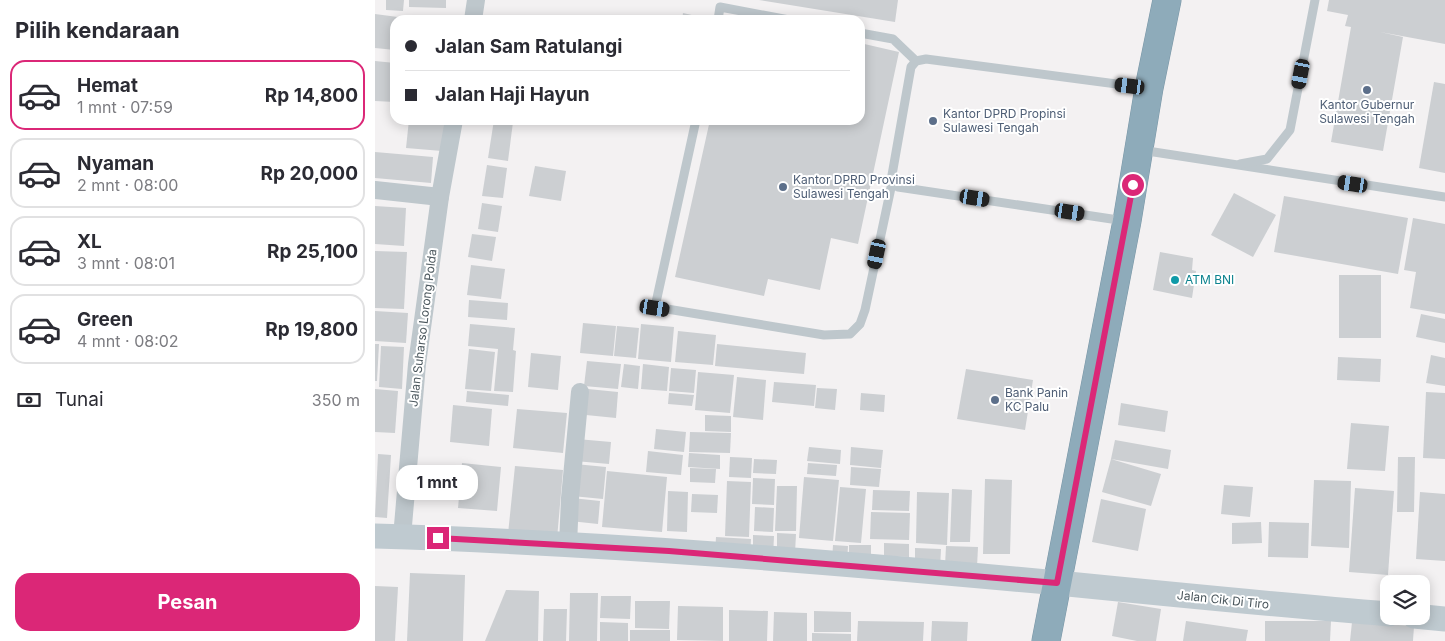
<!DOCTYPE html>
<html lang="id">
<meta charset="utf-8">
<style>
:root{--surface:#fff;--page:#f2f2f3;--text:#2b2b33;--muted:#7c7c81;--line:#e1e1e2;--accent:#db2777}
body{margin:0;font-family:Inter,sans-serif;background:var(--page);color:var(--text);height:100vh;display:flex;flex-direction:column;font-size:19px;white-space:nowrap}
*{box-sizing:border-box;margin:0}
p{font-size:16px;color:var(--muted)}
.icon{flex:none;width:28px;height:28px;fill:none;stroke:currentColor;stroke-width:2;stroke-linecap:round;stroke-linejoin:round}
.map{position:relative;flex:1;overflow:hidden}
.drawer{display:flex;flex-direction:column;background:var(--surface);width:375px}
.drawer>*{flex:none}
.hud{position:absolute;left:15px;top:15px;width:475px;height:110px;border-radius:15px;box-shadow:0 2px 12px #0003;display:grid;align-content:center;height:110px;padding:0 15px;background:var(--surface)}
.buttons{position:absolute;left:1005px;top:575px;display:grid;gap:10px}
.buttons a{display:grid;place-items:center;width:50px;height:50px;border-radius:10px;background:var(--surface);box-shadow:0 2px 12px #0003;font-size:25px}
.end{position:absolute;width:22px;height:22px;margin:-11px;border:6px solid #db2777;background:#fff;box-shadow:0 0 0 2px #fff}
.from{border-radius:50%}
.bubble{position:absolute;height:35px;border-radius:15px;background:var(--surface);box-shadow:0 2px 12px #0003;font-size:16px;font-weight:700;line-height:35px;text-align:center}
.car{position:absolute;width:15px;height:30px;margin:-15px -8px;border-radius:6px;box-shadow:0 0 4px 1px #0007;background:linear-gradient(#222 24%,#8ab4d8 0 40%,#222 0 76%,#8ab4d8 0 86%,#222 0)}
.hud b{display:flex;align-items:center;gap:18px;height:48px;font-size:19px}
.hud b+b{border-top:1px solid var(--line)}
.hud i{width:12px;height:12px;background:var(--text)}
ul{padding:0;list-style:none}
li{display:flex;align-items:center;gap:15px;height:70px;margin:0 10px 8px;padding:0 5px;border:2px solid var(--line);border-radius:15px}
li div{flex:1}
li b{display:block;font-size:19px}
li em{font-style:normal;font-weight:700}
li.active{border-color:var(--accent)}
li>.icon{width:45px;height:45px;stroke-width:1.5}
h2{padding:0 15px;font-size:22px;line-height:60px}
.pay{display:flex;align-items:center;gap:12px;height:55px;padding:0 15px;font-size:19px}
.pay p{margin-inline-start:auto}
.action{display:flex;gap:10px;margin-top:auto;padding:10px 15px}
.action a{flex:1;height:58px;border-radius:15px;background:var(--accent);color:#fff;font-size:20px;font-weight:700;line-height:58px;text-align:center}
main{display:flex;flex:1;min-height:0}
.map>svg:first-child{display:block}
</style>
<main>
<section class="drawer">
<h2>Pilih kendaraan</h2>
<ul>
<li class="active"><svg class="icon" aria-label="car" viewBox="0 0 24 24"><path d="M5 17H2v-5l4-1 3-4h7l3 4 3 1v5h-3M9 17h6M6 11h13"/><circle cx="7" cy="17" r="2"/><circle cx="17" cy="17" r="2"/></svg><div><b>Hemat</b><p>1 mnt · 07:59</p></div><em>Rp 14,800</em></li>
<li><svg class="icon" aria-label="car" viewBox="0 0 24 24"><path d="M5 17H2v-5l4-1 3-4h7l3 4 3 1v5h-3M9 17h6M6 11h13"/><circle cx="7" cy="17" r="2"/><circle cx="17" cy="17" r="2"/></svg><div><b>Nyaman</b><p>2 mnt · 08:00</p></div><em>Rp 20,000</em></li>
<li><svg class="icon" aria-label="car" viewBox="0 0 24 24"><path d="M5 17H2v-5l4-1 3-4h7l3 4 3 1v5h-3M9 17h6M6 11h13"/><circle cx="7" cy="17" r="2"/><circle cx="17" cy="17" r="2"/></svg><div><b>XL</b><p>3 mnt · 08:01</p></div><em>Rp 25,100</em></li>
<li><svg class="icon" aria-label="car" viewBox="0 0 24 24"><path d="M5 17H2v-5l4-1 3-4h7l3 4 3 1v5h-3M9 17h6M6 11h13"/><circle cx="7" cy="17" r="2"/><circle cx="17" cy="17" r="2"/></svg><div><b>Green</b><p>4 mnt · 08:02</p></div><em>Rp 19,800</em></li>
</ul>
<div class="pay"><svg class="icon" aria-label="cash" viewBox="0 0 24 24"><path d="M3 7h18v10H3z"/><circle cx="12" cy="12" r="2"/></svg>Tunai<p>350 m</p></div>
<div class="action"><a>Pesan</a></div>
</section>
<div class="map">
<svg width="1070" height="641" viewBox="0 0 1070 641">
<rect width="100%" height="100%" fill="#f3f1f2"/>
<g fill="#cccfd2">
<polygon points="11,0 29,0 28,11 11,10"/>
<polygon points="34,0 71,0 71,8 34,7"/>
<polygon points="384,0 523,0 520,22"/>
<polygon points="954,0 1070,0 1070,44 1005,32 1028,37 1008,151 956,142 976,27 970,26 973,15 952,11"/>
<polygon points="308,13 330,18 329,20 307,20"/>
<polygon points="0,14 38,19 20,20 20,50 0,48"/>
<polygon points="485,43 524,52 483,244 456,238 445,290 393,279 389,296 300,277 335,120 485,120"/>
<polygon points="0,61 20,63 20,102 0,101"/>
<polygon points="1059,82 1070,84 1070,173 1044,168"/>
<polygon points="34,120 70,120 67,151 31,148"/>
<polygon points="119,120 138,122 133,161 113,158"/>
<polygon points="0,152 58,157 56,183 0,178"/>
<polygon points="112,165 132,168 128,198 107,196"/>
<polygon points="160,166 191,171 186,201 154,196"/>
<polygon points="859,193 901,215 878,257 836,235"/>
<polygon points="909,196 1033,218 1023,274 899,252"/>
<polygon points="107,203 127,206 123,232 103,229"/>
<polygon points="0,206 31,208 29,246 0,244"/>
<polygon points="1038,218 1070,224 1070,314 1035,308 1041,272 1029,270"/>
<polygon points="97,234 121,237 117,261 93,257"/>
<polygon points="0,251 32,252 29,309 0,308"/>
<polygon points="785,252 818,258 817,270 821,271 817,298 778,290"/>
<polygon points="96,265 130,269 126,299 92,295"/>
<rect x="964" y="275" width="42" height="63"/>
<polygon points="94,300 133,303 132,320 93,317"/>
<polygon points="0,311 33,313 31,343 0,341"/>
<polygon points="1046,314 1070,319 1070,343 1041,337"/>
<polygon points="208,323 241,326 238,356 205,353"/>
<polygon points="95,324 140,328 138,350 141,351 138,392 119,391 123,349 93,346"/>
<polygon points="266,324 299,327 296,362 263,359"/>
<polygon points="242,326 264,328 261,358 239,356"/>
<polygon points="303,331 341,335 338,365 300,362"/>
<polygon points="0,344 4,344 2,381 0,381"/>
<polygon points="342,344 431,353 429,374 340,366"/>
<polygon points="6,346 29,347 27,389 4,387"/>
<polygon points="94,349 120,352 116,391 90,389"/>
<polygon points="156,353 186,356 183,390 153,387"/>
<polygon points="1056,355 1070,358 1070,386 1051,383"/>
<polygon points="963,357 1006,359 1005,382 962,380"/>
<polygon points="212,361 246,364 243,389 209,386"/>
<polygon points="249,364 265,366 263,389 246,387"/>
<polygon points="268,364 294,367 292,391 266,389"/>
<polygon points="296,368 321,370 319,393 294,391"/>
<polygon points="591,369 658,380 650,430 582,419"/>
<polygon points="323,372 359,375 355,413 320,410"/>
<polygon points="362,377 391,380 388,420 358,417"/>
<polygon points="399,382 441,385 439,406 397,402"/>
<polygon points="442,388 462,389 460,410 440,408"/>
<polygon points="0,389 23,391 20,433 0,432"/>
<polygon points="213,389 243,392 241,418 211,415"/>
<polygon points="92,391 134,395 133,406 91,402"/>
<polygon points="1051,392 1070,393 1070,459 1048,458"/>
<polygon points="294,393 319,395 317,406 293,404"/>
<polygon points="486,393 510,395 509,412 485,410"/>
<polygon points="746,403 793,411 790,432 743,425"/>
<polygon points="78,405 117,409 114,446 75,442"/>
<polygon points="142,409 192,413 188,453 138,448"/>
<polygon points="330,415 356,416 356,432 330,431"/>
<polygon points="976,423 1014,426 1010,471 972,469"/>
<polygon points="281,429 311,432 309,452 279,449"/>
<polygon points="315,432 356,433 355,453 314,452"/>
<polygon points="202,439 236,442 234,464 200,461"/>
<polygon points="740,440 796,450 793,469 736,459 786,474 776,506 727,492 736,459"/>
<polygon points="434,447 466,450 465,464 432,461"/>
<polygon points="476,447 508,450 506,468 475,465"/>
<polygon points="273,451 308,455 306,475 271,472"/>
<polygon points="314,453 345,455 345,469 313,467"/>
<polygon points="3,454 16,455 12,518 0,517"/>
<polygon points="355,457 377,458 376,478 354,477"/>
<polygon points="1023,457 1040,457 1039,512 1022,512"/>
<polygon points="379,459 402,460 401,474 378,473"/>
<polygon points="87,463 126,467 122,511 83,508"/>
<polygon points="433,463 462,465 461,476 432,474"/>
<polygon points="200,464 231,467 228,499 197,496"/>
<polygon points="140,466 188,470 182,539 133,534"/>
<polygon points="476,467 506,469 504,487 475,485"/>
<polygon points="315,468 341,469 340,483 315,482"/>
<polygon points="232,471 292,477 287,532 227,527"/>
<polygon points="429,477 464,480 458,541 424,538"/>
<polygon points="378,478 400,479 399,505 377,504"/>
<polygon points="610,479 637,480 635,554 608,554"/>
<polygon points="939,480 976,481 974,548 936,546"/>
<polygon points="352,481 376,482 374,537 350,536"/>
<polygon points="849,485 878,487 875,517 846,514"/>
<polygon points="402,486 422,486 421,531 400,531"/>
<polygon points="465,487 491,489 486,543 460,541"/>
<polygon points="980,488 1019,491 1013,575 974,572"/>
<polygon points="577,489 597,490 595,542 575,542"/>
<polygon points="498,490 535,491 534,511 497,510"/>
<polygon points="293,491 313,492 312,532 292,531"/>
<polygon points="542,492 574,493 572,545 541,543"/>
<polygon points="1045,492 1070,494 1070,561 1041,559"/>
<polygon points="317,494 343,495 342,513 316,512"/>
<polygon points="197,498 225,501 223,524 195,521"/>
<polygon points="726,499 771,509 763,551 717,542"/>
<polygon points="380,507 399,508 398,532 379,531"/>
<polygon points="496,512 535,513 534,540 495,539"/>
<polygon points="886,522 887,543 857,544 857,523"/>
<polygon points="894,522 934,523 933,558 893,557"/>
<polygon points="402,533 421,534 420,553 402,552"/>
<polygon points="378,535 399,536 398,556 378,555"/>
<polygon points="341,537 376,539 375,557 340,555"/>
<polygon points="509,543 534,544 534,557 509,556"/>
<polygon points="458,545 473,546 472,563 457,562"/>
<polygon points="474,545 496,545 496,565 474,564"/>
<polygon points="571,546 603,547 602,567 570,566"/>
<polygon points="540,548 566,549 565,568 540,568"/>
<polygon points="35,573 90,575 88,641 32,641"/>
<polygon points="0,586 23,587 20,641 0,641"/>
<polygon points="131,590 164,591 163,641 110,641"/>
<polygon points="195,593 223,593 222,641 194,641"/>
<polygon points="226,596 256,596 255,619 225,618"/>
<polygon points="260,601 295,601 294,629 260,628"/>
<polygon points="743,602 786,609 781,641 762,641 737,636"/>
<polygon points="303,606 348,607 348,641 302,640"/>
<polygon points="169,609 192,609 191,641 168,641"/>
<polygon points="354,610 393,611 392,641 354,641"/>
<polygon points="439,611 476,612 476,632 439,632"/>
<polygon points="399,612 432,613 432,641 398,641"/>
<polygon points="483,621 549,622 548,641 482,641"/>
<polygon points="557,621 593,622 592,641 556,641"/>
<polygon points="811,621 873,630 871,641 808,641"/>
<polygon points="890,621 956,621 955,641 890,641"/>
<polygon points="225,622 253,623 253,641 225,641"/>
<polygon points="977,622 1039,626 1038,641 975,641"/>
<rect x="255" y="630" width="40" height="11"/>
<polygon points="437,633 476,634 476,641 437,641"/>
</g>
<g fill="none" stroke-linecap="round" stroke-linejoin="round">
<defs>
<polyline id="highway" points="671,641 752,221 774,88 792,0"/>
</defs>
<use href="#highway" stroke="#7996a6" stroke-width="29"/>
<g stroke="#bec7cc" stroke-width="9">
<polyline points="343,20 345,7 414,20"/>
<polyline points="485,33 518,39 541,61"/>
<polyline points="321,120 280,307 449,335 475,334 485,324 490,310 517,183"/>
<polyline points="766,150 1070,197"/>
<polyline points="865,164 892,159 915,130 940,0"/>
<polyline points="750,221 523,187 517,183 517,175 536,67 541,61 551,59 772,88"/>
</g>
<g stroke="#bec7cc" stroke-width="18">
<polyline points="98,20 101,0"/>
<polyline points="0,190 65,197"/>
<polyline points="27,537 42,364 65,197 79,120"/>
<polyline points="193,545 195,498 205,392"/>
</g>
<g stroke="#bfcad0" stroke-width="25">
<path d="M0 536C228 543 456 562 683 583 793 594 903 605 1014 614"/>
<polyline points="1039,616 1070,619"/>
</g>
<use href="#highway" stroke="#8eabba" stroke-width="28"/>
</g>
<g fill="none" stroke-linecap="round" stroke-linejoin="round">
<polyline stroke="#db2777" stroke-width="6" points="63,538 294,551 682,583 758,185"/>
</g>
<g fill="#5c6f8a" stroke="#fff" stroke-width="2">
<circle cx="992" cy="90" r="5"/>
<circle cx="558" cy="121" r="5"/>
<circle cx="408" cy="187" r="5"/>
<circle cx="620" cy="400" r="5"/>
</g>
<circle fill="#0f9aa8" stroke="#fff" stroke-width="2" cx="800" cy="280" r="5"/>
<g text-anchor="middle" stroke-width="4" stroke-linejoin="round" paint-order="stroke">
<g font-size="12" fill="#4e5e75" stroke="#fff" text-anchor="start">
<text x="992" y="109" text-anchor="middle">Kantor Gubernur<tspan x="992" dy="14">Sulawesi Tengah</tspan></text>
<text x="568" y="118">Kantor DPRD Propinsi<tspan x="568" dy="14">Sulawesi Tengah</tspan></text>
<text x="418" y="184">Kantor DPRD Provinsi<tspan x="418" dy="14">Sulawesi Tengah</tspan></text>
<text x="630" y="397">Bank Panin<tspan x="630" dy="14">KC Palu</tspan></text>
</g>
<g font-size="12" fill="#0d838f" stroke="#fff" text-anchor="start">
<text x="810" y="284">ATM BNI</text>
</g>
<g font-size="12" fill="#4b575d" stroke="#fff">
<text transform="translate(48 328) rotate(-83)" y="4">Jalan Suharso Lorong Polda</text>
<text transform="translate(848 600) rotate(6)" y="4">Jalan Cik Di Tiro</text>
</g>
</g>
</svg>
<div class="buttons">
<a><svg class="icon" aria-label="layers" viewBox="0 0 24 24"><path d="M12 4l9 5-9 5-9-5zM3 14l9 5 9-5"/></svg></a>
</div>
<i class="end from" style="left:758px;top:185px"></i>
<i class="end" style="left:63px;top:538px"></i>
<div class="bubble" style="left:21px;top:465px;width:82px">1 mnt</div>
<i class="car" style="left:926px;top:74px;rotate:191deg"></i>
<i class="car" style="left:755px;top:86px;rotate:277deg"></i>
<i class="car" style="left:978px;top:184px;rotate:279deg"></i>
<i class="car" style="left:600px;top:198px;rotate:99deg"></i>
<i class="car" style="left:695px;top:212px;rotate:99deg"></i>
<i class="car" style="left:502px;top:254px;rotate:192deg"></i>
<i class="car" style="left:280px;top:308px;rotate:99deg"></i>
<div class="hud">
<b><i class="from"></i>Jalan Sam Ratulangi</b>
<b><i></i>Jalan Haji Hayun</b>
</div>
</div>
</main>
